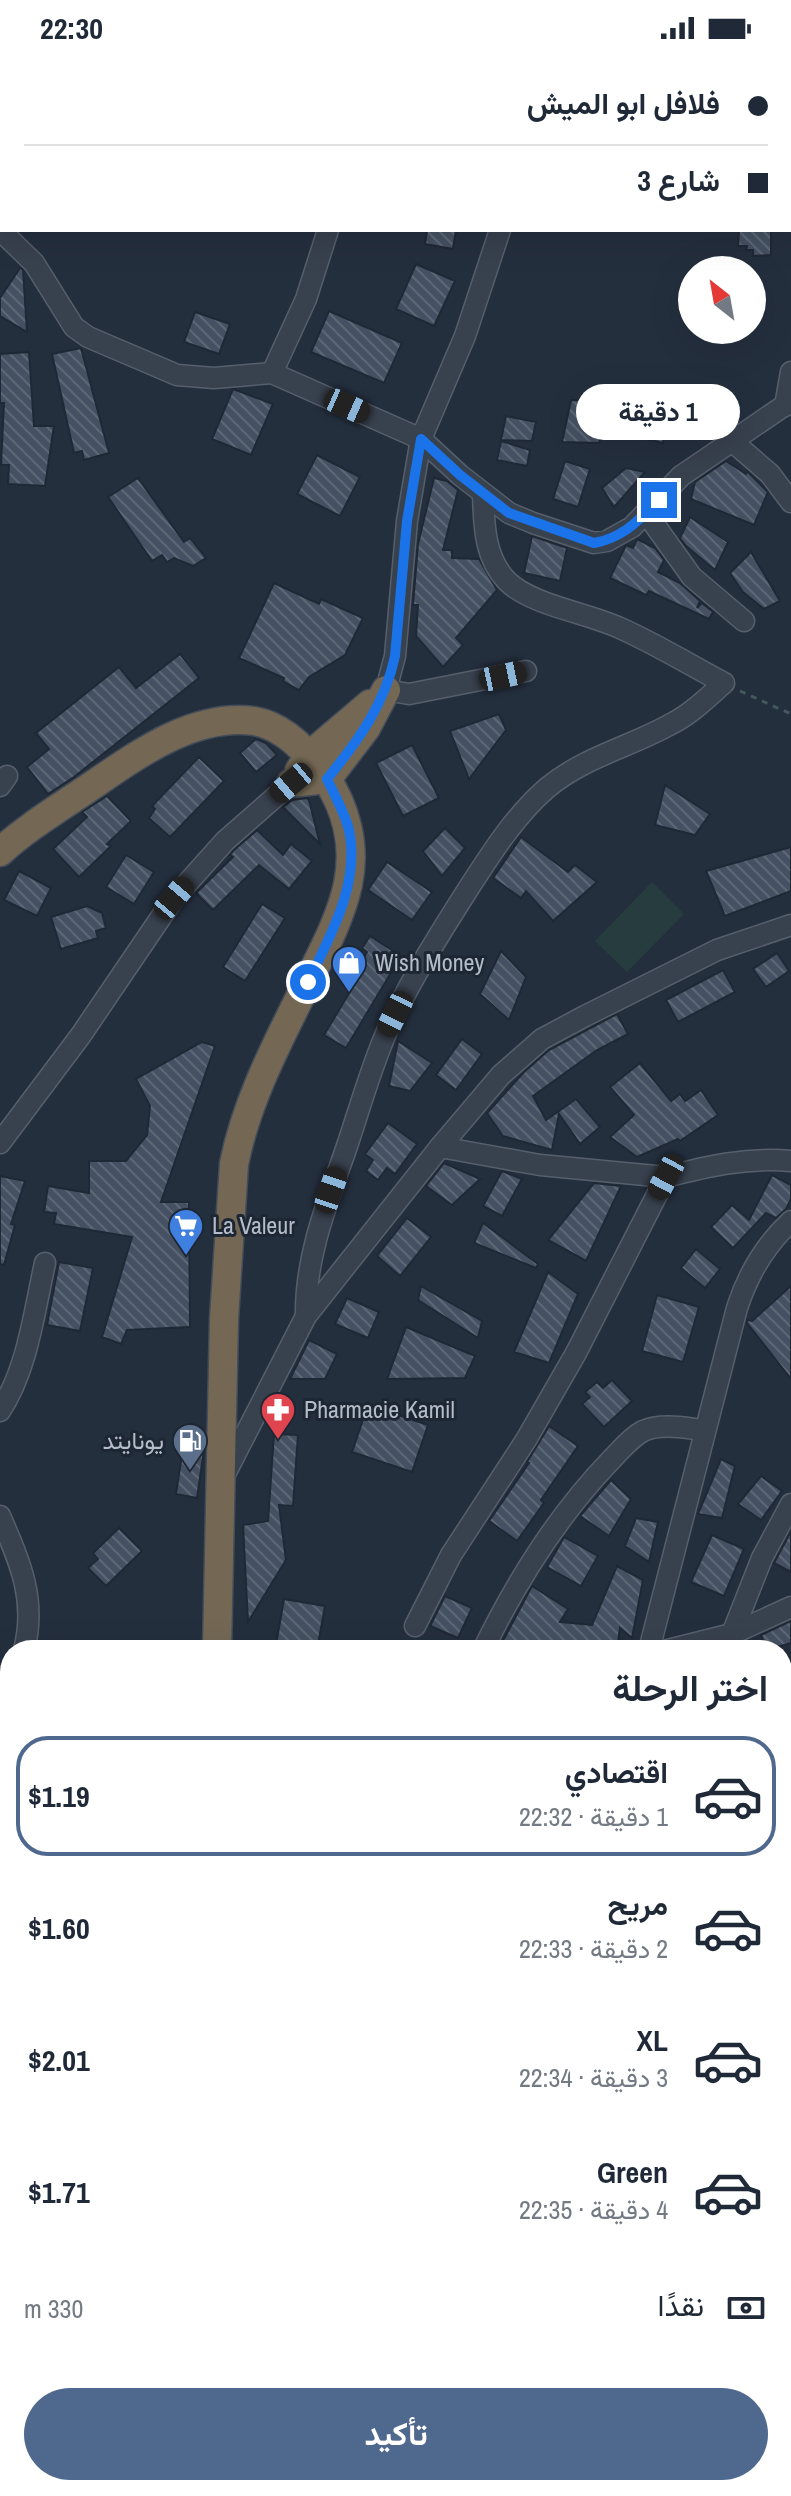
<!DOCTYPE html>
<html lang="ar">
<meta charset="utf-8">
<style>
:root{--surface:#fff;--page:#f2f2f3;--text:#1f2937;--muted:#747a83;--line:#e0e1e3;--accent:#4f688e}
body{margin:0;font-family:"Archivo Narrow",Vazirmatn,sans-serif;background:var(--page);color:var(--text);direction:rtl;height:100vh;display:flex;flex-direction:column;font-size:30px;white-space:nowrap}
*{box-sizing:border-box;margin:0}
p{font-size:26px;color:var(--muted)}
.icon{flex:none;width:44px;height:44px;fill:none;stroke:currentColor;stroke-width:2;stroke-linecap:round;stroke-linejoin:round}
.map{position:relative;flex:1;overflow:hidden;direction:ltr}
.drawer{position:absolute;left:0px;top:1584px;width:792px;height:856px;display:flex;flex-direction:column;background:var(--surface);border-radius:32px 32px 0 0;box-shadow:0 8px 32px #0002;direction:rtl}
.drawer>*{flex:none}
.guide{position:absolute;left:0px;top:0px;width:792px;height:176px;box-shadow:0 8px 32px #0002;direction:rtl;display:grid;align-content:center;height:176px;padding:0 24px;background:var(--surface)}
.needle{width:52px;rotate:329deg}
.fabs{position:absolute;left:678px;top:200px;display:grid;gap:16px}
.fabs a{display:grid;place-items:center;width:88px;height:88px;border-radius:50%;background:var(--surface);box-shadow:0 8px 32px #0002;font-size:40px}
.end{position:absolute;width:36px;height:36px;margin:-18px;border:10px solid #1a73e8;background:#fff;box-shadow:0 0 0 4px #fff}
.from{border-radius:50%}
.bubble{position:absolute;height:56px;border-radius:28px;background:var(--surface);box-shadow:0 8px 32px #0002;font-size:26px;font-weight:700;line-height:56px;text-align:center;direction:rtl}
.car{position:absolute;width:24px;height:48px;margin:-24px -12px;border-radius:10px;box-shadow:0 0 6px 2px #0007;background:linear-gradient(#222 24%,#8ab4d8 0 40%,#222 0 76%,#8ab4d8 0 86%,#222 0)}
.guide b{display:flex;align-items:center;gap:28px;height:76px;font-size:30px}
.guide b+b{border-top:2px solid var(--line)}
.guide i{width:20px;height:20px;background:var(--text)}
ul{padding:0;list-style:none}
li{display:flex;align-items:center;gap:24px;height:120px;margin:0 16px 12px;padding:0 8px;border:4px solid transparent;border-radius:32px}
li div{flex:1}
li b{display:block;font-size:30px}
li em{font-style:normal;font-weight:700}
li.active{border-color:var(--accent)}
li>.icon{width:72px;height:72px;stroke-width:1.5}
h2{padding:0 24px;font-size:36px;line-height:96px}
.pay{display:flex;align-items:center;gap:20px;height:88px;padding:0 24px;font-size:30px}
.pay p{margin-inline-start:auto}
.cta{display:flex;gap:16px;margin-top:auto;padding:16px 24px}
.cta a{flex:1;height:92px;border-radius:48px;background:var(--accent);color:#fff;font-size:32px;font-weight:700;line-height:92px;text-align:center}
.status{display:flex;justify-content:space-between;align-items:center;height:56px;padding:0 40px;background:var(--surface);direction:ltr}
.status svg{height:22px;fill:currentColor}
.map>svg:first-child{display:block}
</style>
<div class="status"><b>22:30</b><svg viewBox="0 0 49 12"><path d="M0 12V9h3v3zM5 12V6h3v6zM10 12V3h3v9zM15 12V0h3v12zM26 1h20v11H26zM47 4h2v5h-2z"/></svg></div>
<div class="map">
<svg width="791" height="2440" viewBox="0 0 791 2440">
<defs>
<pattern id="forest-firs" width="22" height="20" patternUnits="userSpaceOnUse" patternTransform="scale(2)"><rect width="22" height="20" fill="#263c3f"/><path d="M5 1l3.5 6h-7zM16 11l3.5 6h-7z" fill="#435659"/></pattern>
<pattern id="building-back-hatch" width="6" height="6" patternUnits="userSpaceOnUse" patternTransform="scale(2)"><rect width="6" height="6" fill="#455162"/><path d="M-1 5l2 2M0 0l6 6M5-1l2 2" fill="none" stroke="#5d6877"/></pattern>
</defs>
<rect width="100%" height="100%" fill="#242f3e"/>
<g fill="url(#forest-firs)">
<polygon points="10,1924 10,2038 0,2038 0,1929"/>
<polygon points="791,2342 791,2440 752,2440 742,2430 782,2430 782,2345"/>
</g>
<polygon fill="#263c3f" points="652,826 684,858 627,916 595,885"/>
<g fill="url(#building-back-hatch)" stroke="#1f2835" stroke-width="2">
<polygon points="427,174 456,174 453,193 425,188"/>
<polygon points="739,174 771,174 771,199 753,200 753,194 746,194 747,190 738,190"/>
<polygon points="416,208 455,225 434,270 396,253"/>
<polygon points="20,212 23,214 27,276 0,260 0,242"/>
<polygon points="329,255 402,287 384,327 311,296"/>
<polygon points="195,256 230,268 219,298 184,286"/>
<polygon points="81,292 109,397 84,404 82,395 74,397 52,298"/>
<polygon points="29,296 34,370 54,370 45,430 8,428 9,409 1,409 4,347 0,347 0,298"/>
<polygon points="233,333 273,348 251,399 212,383"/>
<polygon points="637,339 667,352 663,387 603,373 599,387 562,386 571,344 634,346"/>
<polygon points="506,360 536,366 532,385 501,384"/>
<polygon points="501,385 530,394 527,410 497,404"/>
<polygon points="317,399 360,421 340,460 297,438"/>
<polygon points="565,405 590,413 578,451 553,443"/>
<polygon points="726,405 746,418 747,415 768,436 754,469 691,443 695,426"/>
<polygon points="626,412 645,416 614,451 602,432"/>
<polygon points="138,422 184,486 190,482 206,502 193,510 174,502 167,506 162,499 152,505 108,441"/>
<polygon points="434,422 447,425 458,434 443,494 452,494 452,502 479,503 497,534 456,582 463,589 443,611 416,580 418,549 413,549 418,488"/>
<polygon points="690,461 728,486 715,514 686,490 680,482"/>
<polygon points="532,480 567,492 560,525 524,517"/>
<polygon points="637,483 655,492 664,504 658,516 680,527 700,545 697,552 702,547 713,556 709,563 649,535 646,539 610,522 626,489 633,492"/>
<polygon points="751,496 780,545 764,553 743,536 730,517"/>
<polygon points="274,527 319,548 321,543 363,562 345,599 309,621 299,634 283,625 284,622 239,602"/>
<polygon points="180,598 199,622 74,721 48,738 27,711 49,693 36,677 119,611 136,632"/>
<polygon points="499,658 506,674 469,723 450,675"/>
<polygon points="256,683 266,687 277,699 256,716 240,697"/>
<polygon points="412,689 439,742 403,760 376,707"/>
<polygon points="199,701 224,725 170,781 149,762 155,753 152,750"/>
<polygon points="665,729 710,758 695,779 655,769"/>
<polygon points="107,740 131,765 107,788 111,790 79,821 53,793 87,761 82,756"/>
<polygon points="307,742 309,744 320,788 283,751 292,744"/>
<polygon points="445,772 465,792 442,820 423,795"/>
<polygon points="257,774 283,799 291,788 312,805 289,833 259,809 213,854 196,837 233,801 230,799 234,794"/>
<polygon points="521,781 568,816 575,809 597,826 553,865 526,835 521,842 493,822"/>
<polygon points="791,791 791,835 725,860 706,815"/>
<polygon points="126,799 154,816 134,848 106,831"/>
<polygon points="387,806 432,836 412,864 368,834"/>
<polygon points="19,815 51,832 37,860 4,844"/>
<polygon points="262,848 285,862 245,925 223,911"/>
<polygon points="87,850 102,857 106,872 96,875 98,882 61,893 51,861"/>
<polygon points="370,880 401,900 346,992 324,979 366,909 361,906 367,896 362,892"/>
<polygon points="501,895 526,921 509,964 480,938"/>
<polygon points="777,897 789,915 766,931 753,913"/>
<polygon points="723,914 735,936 678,966 666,944"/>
<polygon points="617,958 628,978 597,994 533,1040 546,1064 576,1043 600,1071 580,1088 559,1058 552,1094 503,1080 487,1057 524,1016 549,994"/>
<polygon points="462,983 482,998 456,1034 436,1019"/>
<polygon points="398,985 432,1007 410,1035 389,1030"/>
<polygon points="202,986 215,990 161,1146 189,1146 190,1271 127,1274 121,1288 102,1281 132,1181 54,1168 56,1157 44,1156 48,1130 89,1137 89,1105 126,1105 147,1079 150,1050 136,1023"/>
<polygon points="640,1007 671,1045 680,1038 685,1045 701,1034 718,1059 680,1085 678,1083 637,1101 610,1081 634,1059 610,1031"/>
<polygon points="388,1067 417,1088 395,1118 387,1112 378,1124 366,1115 373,1104 365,1098"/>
<polygon points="444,1107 480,1123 452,1149 426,1130"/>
<polygon points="502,1115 522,1123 502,1160 483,1150"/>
<polygon points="772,1119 791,1129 791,1143 786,1153 776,1162 766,1157 733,1192 711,1171 732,1149 749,1164"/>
<polygon points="0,1120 25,1125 11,1168 15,1169 4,1209 0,1208"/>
<polygon points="594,1127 621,1130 586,1205 548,1184"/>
<polygon points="407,1162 431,1181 400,1220 377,1200"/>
<polygon points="483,1167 538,1208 536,1212 474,1187"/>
<polygon points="696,1193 720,1213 705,1232 681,1212"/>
<polygon points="59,1206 93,1212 80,1275 47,1269"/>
<polygon points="548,1216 578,1238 549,1307 514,1296"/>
<polygon points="421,1230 482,1265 478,1282 418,1244"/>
<polygon points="791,1230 791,1323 747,1267 747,1264 752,1265"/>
<polygon points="657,1239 699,1251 683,1306 642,1295"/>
<polygon points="347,1242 379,1256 368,1282 335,1268"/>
<polygon points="406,1271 475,1300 465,1322 387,1323"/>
<polygon points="309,1284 337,1298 325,1323 290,1323"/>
<polygon points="612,1324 632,1345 604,1371 582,1348 590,1341 585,1336 597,1326 603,1332"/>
<polygon points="368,1349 428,1369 412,1416 352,1396"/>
<polygon points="549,1370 578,1390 541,1444 544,1447 517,1485 489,1465 529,1407 527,1406"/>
<polygon points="274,1378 298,1379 293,1450 279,1449 286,1504 248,1566 243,1469 268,1465"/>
<polygon points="183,1391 204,1394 197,1442 176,1438"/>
<polygon points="721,1403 735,1410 722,1462 698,1458"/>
<polygon points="761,1420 782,1435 761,1464 738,1448"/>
<polygon points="611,1424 631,1443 609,1480 580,1460"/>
<polygon points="636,1462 658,1466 649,1506 625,1490"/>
<polygon points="119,1472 142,1495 106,1530 88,1512 98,1503 93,1497"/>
<polygon points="791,1475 791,1516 774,1507"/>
<polygon points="712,1479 744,1493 724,1540 691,1526"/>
<polygon points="564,1481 598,1500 581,1530 547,1511"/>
<polygon points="617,1510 643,1524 632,1582 620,1572 617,1594 498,1594 532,1530 568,1553 560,1566 592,1569"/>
<polygon points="445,1540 472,1552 458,1582 430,1570"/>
<polygon points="284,1543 325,1550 317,1594 275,1594"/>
<polygon points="791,1565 791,1587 767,1594 761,1579"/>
</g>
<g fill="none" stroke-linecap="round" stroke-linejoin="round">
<defs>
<g id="minor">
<polyline points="316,0 317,2"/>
<polyline points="438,0 439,2"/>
<polyline points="9,2 10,0"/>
<polyline points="60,2 62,0"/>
<polyline points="123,2 127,0"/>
<polyline points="534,2 534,0"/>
<polyline points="0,39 2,37"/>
<polyline points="500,174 465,280 421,383 407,465 395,600 386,634 409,638 526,615"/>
<polyline points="4,178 34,207 74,271 88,281 177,319 214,322 272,317 421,383 460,419 509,457 533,467 594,487 607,485 632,471 681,420 791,345"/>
<polyline points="272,317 306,243 328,174"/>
<polyline points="785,350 791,316"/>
<polyline points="733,386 770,418 791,446"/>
<polyline points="646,457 692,521 744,565"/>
<polyline points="0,730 7,720"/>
<polyline points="0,1087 81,979 174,842 225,785 291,727"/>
<polyline points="440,1091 540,1109 666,1121"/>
<path d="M306 1260C305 1203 326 1149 345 1096 359 1055 370 1014 387 975 410 924 442 874 472 827 494 793 516 759 547 732 584 701 630 691 671 668 691 658 707 642 724 627 690 609 656 588 620 572 588 557 531 549 507 525 484 501 484 468 483 438"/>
<path d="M0 1355C28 1312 34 1256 45 1207"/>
<polyline points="222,1424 306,1260 440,1091 501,1019 542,983 585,960 717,894 791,869"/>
<path d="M0 1460C20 1506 37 1544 24 1594"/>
<path d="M415 1570 451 1499 526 1384 576 1297 666 1121C708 1110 748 1101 791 1105"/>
<polyline points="732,1578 762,1502 791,1448"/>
<path d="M483 1594C516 1526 558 1459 611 1404 621 1394 630 1382 643 1375 662 1367 685 1372 704 1374"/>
<path d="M649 1594 737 1252C748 1218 764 1190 791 1165"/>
<polyline points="668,1594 732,1578 791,1551"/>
<polyline points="0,1644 10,1630"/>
<polyline points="0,1821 10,1817"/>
<polyline points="782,1937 791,1929"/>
<polyline points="0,2168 10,2167"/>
<polyline points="782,2289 791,2280"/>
<polyline points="63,2430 68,2440"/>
<polyline points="208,2430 210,2440"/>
<polyline points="533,2430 543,2440"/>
<polyline points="715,2430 725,2440"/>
</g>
<g id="highway">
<polyline points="299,715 310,699 370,648"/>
<polyline points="291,727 327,723 366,672 386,634"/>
<path d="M0 796C24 774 51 757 78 739 128 706 189 656 254 665 284 670 307 695 324 719 346 751 356 789 348 828 341 861 324 893 309 923 280 982 247 1042 234 1108L224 1263 217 1594"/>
<polyline points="0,1894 10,1889"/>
<polyline points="782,2318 791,2315"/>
<polyline points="393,2440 448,2430"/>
</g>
</defs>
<use href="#minor" stroke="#565f6c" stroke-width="23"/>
<use href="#highway" stroke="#434c59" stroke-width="31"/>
<polyline stroke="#44595c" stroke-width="3" stroke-dasharray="6 6" stroke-linecap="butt" points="740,635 791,658"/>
<use href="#minor" stroke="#38414e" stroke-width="20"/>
<use href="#highway" stroke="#746855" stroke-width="28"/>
</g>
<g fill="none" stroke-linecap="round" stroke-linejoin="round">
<path stroke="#1a73e8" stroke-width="10" d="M308 926C331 879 362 824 348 770 343 754 334 738 327 723 358 685 385 648 395 600L407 465 421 383 460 419 509 457 594 487C623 482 639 464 659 444"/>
</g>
<defs>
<symbol id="shop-pin" viewBox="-11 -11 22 30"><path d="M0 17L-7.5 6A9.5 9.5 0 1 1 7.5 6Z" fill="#3f7fe0" stroke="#1d2633"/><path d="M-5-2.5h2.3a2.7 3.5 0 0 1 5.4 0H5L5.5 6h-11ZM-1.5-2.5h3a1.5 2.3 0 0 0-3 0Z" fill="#fff"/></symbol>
<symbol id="supermarket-pin" viewBox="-11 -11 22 30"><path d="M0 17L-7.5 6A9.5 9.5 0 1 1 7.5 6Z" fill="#3f7fe0" stroke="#1d2633"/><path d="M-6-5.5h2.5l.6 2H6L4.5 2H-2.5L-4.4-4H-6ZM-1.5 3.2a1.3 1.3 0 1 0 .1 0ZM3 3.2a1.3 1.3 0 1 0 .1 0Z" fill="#fff"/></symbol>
<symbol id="pharmacy-pin" viewBox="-11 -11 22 30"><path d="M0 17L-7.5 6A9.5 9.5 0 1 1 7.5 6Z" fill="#e0444e" stroke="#1d2633"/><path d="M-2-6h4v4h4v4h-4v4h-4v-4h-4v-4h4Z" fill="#fff"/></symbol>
<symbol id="fuel-pin" viewBox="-11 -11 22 30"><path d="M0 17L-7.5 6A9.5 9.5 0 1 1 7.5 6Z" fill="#5c6f8a" stroke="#1d2633"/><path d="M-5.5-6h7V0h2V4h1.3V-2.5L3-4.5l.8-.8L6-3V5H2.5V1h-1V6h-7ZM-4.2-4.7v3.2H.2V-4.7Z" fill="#fff"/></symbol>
</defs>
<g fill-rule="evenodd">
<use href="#shop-pin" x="329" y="887" width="40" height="54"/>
<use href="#supermarket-pin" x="166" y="1150" width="40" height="54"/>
<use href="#pharmacy-pin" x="258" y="1334" width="40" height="54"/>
<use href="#fuel-pin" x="170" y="1365" width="40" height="54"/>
</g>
<g text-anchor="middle" stroke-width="6" stroke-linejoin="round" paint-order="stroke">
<g font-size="24" fill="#b4bcc9" stroke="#1d2633" text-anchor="start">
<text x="375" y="915">Wish Money</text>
<text x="212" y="1178">La Valeur</text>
<text x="304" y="1362">Pharmacie Kamil</text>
<text x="164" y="1393" text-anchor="end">يونايتد</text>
</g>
</g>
</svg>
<div class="fabs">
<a><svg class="needle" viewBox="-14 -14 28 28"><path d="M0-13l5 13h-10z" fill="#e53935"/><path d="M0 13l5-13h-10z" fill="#747a83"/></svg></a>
</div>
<i class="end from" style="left:308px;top:926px"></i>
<i class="end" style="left:659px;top:444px"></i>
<div class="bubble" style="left:576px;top:328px;width:164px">1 دقيقة</div>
<i class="car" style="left:347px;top:350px;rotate:114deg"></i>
<i class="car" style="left:503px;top:620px;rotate:78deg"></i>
<i class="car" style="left:291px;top:727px;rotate:230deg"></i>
<i class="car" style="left:174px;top:842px;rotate:40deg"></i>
<i class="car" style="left:395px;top:958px;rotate:206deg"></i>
<i class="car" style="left:666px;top:1121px;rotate:208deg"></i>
<i class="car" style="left:331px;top:1134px;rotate:19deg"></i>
<div class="guide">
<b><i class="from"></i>فلافل ابو الميش</b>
<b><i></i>شارع 3</b>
</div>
<section class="drawer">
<h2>اختر الرحلة</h2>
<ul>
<li class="active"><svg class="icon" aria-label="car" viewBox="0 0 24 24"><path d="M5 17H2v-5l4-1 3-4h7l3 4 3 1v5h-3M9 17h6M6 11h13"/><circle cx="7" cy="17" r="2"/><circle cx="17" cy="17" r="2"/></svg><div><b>اقتصادي</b><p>1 دقيقة · 22:32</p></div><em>$1.19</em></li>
<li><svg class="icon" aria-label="car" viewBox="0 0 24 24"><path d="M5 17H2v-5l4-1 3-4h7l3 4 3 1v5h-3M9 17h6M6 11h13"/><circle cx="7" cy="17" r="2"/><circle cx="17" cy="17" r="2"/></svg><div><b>مريح</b><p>2 دقيقة · 22:33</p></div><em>$1.60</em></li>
<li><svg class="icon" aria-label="car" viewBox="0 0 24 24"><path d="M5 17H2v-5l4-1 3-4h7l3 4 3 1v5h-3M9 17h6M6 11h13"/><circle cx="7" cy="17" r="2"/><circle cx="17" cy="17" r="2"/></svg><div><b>XL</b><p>3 دقيقة · 22:34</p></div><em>$2.01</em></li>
<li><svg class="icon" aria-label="car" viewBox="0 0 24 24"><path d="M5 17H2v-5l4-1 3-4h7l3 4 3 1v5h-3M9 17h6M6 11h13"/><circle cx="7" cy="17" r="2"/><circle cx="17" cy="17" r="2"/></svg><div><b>Green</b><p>4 دقيقة · 22:35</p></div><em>$1.71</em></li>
</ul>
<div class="pay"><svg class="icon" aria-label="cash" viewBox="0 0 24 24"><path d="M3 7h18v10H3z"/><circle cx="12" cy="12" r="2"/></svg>نقدًا<p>330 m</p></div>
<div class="cta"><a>تأكيد</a></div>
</section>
</div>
